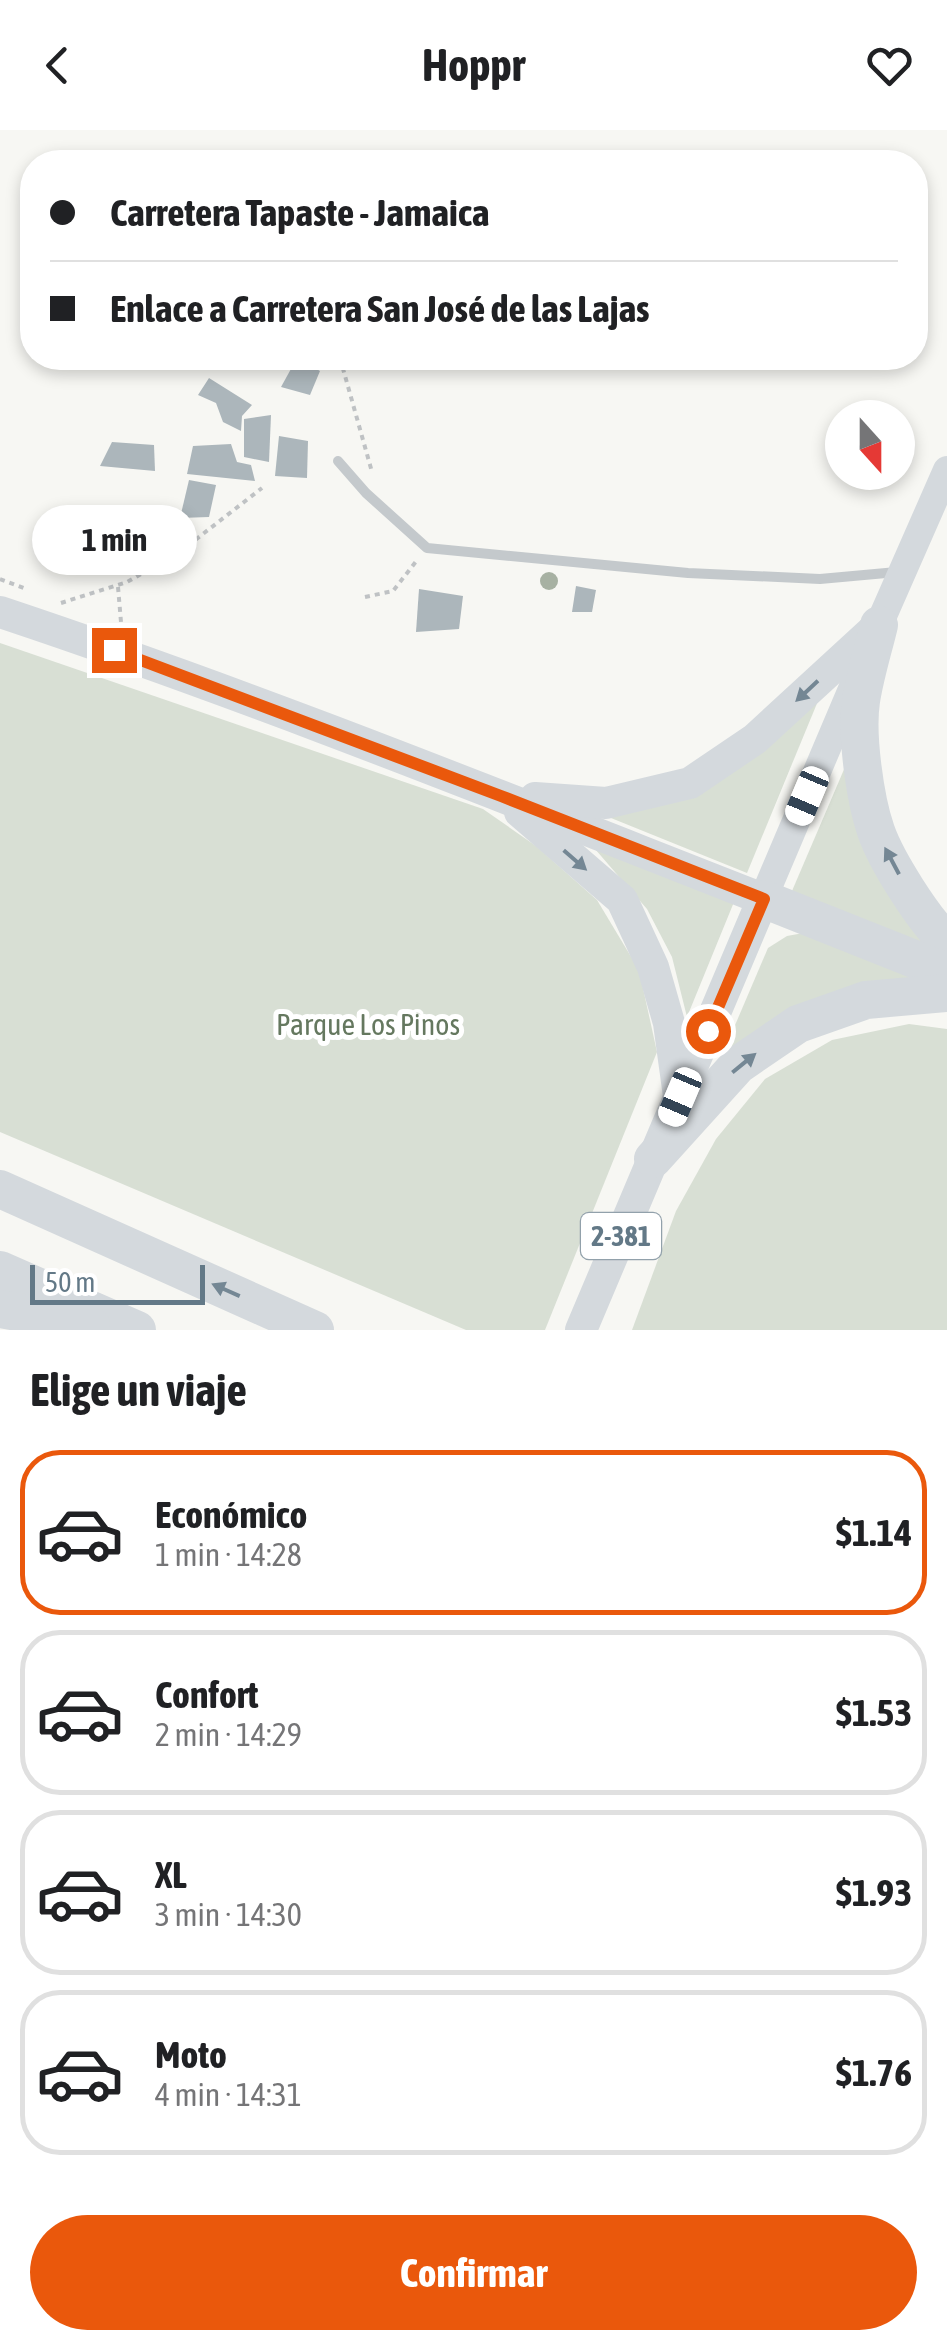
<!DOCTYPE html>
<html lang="es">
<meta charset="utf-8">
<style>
:root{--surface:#fff;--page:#f2f2f2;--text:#202124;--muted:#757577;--line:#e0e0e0;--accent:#ea580c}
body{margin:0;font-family:"Asap Condensed",sans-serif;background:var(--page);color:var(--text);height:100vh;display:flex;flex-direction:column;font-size:38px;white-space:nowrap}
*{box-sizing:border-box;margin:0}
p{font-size:32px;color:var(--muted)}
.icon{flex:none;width:55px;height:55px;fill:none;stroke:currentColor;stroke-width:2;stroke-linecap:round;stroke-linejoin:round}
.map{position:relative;height:1200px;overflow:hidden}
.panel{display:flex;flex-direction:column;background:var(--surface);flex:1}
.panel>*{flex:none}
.banner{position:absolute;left:20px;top:20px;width:908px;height:220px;border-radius:40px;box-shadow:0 5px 15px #0003;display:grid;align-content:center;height:220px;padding:0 30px;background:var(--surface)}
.needle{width:65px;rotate:159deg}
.fabs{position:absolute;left:825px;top:270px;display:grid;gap:20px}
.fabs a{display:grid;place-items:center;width:90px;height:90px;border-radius:50%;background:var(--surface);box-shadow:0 5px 15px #0003;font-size:50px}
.scale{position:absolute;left:30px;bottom:25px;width:175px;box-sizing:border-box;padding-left:10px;border:5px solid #637987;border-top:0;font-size:28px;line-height:35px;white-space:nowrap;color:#637987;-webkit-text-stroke:8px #fff;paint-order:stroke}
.end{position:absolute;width:45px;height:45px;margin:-22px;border:12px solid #ea580c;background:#fff;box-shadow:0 0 0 5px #fff}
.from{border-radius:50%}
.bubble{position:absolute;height:70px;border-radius:35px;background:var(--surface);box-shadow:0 5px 15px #0003;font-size:32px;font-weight:700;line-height:70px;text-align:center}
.car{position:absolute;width:30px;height:60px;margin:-30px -15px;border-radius:12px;box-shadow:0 0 8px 2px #0007;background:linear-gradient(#fff 24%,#345 0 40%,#fff 0 76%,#345 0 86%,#fff 0)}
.banner b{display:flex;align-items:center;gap:35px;height:95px;font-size:38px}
.banner b+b{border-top:2px solid var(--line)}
.banner i{width:25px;height:25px;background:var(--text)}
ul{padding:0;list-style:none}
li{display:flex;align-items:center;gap:30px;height:165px;margin:0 20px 15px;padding:0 10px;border:5px solid var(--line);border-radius:40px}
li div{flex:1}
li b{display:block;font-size:38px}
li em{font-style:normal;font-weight:700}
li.current{border-color:var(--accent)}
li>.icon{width:90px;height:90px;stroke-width:1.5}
h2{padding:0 30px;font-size:45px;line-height:120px}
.button{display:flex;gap:20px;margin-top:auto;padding:20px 30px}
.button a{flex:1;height:115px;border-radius:60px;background:var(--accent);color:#fff;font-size:40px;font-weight:700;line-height:115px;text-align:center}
header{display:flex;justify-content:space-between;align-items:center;height:130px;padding:0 30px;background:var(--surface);font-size:45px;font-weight:700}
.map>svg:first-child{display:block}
</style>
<header><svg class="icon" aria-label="back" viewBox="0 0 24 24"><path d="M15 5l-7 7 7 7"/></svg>Hoppr<svg class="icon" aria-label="heart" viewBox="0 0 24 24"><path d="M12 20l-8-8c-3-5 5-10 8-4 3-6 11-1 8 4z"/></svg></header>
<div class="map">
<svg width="947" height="1200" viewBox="0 0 947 1200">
<rect width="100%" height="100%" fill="#f7f7f3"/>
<g fill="#d8dfd4">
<polygon points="0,513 483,679 536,716 597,770 639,840 657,922 545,1200 466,1200 0,1002"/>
<polygon points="818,571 747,743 606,686"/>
<polygon points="851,623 944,822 792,761"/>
<polygon points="595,719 734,772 687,887 672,827 647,779"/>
<polygon points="809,802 940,852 721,928 768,818 787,806"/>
<polygon points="909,894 947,899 947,1200 632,1200 676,1081 716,1009 765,949 832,910"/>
</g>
<g fill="#acb6bb">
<polygon points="297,228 320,241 310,265 281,257"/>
<polygon points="209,248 252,275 242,286 241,301 223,292 216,273 198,265"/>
<polygon points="271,285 269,332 244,327 244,289"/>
<polygon points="279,306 308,311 307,348 275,346"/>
<polygon points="112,312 154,315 155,341 100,336"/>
<polygon points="231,314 237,332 251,335 255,351 187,344 193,316"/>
<polygon points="189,350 216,355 209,387 180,388"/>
<polygon points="576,456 596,460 592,482 572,482"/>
<polygon points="419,459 463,466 459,499 416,502"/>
</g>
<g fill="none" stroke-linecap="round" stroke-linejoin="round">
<g stroke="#bfc2c4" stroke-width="4" stroke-dasharray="5 5" stroke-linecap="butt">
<polyline points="340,228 372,342"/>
<polyline points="0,449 24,458"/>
<polyline points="118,457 121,492"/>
<polyline points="365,467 393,461 418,429"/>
<polyline points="61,473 127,452 181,421 262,358"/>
</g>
<polyline stroke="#c4c9cc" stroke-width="10" points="338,331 366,363 427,418 688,443 820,449 897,442"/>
<g stroke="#d4d9dd" stroke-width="28">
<polyline points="871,513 947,340"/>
<polyline points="763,769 855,552"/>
</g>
<g stroke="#d4d9dd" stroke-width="32">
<path d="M0 482C258 568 510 670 763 769L581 1200"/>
<polyline points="535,668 606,673 690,653 755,609 879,495"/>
<polyline points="520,682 622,770 653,837 669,893 679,966"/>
</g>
<g stroke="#d4d9dd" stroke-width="38">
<path d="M879 495C873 520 865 545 861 571 856 605 865 669 876 701 886 730 924 791 947 811"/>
<polyline points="763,769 947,842"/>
<polyline points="653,1029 738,935 798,894 866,870 947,863"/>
<polyline points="0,1059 315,1200"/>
<polyline points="0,1140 137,1200"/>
<polyline points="0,1179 91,1195"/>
</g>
</g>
<circle fill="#a7b1a2" cx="549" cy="451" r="9"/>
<defs><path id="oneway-solid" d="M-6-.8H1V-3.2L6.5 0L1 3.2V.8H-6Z" transform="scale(2.5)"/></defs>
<g fill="#748794">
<use href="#oneway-solid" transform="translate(807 561) rotate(137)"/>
<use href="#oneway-solid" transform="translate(575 730) rotate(41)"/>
<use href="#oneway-solid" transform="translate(892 731) rotate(-118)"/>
<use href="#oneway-solid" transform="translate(744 933) rotate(-39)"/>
<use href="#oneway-solid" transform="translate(226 1160) rotate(-156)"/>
</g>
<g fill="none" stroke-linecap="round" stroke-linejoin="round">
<polyline stroke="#ea580c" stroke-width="12" points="114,520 501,666 764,769 708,901"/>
</g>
<g text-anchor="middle" stroke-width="10" stroke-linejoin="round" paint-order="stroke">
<rect fill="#fff" stroke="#92a1ab" stroke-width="2.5" x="581" y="1083" width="80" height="46" rx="8"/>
<g font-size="28" font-weight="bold" fill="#637987">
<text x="621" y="1116">2-381</text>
</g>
<g font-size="30" fill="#65785f" stroke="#fff">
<text x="368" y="905">Parque Los Pinos</text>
</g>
</g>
</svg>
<div class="fabs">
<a><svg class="needle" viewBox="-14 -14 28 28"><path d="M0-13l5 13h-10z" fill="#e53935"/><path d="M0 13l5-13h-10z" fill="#757577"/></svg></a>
</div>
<div class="scale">50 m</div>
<i class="end from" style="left:708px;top:901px"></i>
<i class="end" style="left:114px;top:520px"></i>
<div class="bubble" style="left:32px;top:375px;width:165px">1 min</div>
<i class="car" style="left:807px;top:666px;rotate:203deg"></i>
<i class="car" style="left:680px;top:967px;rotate:203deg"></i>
<div class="banner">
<b><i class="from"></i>Carretera Tapaste - Jamaica</b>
<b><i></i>Enlace a Carretera San José de las Lajas</b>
</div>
</div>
<section class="panel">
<h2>Elige un viaje</h2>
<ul>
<li class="current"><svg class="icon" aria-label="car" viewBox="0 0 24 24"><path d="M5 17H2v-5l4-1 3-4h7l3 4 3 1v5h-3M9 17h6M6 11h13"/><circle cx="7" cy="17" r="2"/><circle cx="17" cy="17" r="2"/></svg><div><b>Económico</b><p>1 min · 14:28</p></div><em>$1.14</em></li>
<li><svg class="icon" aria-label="car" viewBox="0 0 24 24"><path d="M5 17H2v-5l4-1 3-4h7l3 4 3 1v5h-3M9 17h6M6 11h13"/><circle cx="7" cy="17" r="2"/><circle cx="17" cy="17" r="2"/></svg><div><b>Confort</b><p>2 min · 14:29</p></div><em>$1.53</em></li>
<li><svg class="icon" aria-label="car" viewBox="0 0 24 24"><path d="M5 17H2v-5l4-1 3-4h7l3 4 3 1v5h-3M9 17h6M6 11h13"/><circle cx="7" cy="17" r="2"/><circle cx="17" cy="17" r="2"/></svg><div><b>XL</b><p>3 min · 14:30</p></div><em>$1.93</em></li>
<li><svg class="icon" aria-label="car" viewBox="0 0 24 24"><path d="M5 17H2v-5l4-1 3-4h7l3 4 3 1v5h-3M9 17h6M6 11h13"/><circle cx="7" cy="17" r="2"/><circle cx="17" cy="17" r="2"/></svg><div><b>Moto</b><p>4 min · 14:31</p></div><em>$1.76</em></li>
</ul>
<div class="button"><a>Confirmar</a></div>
</section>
